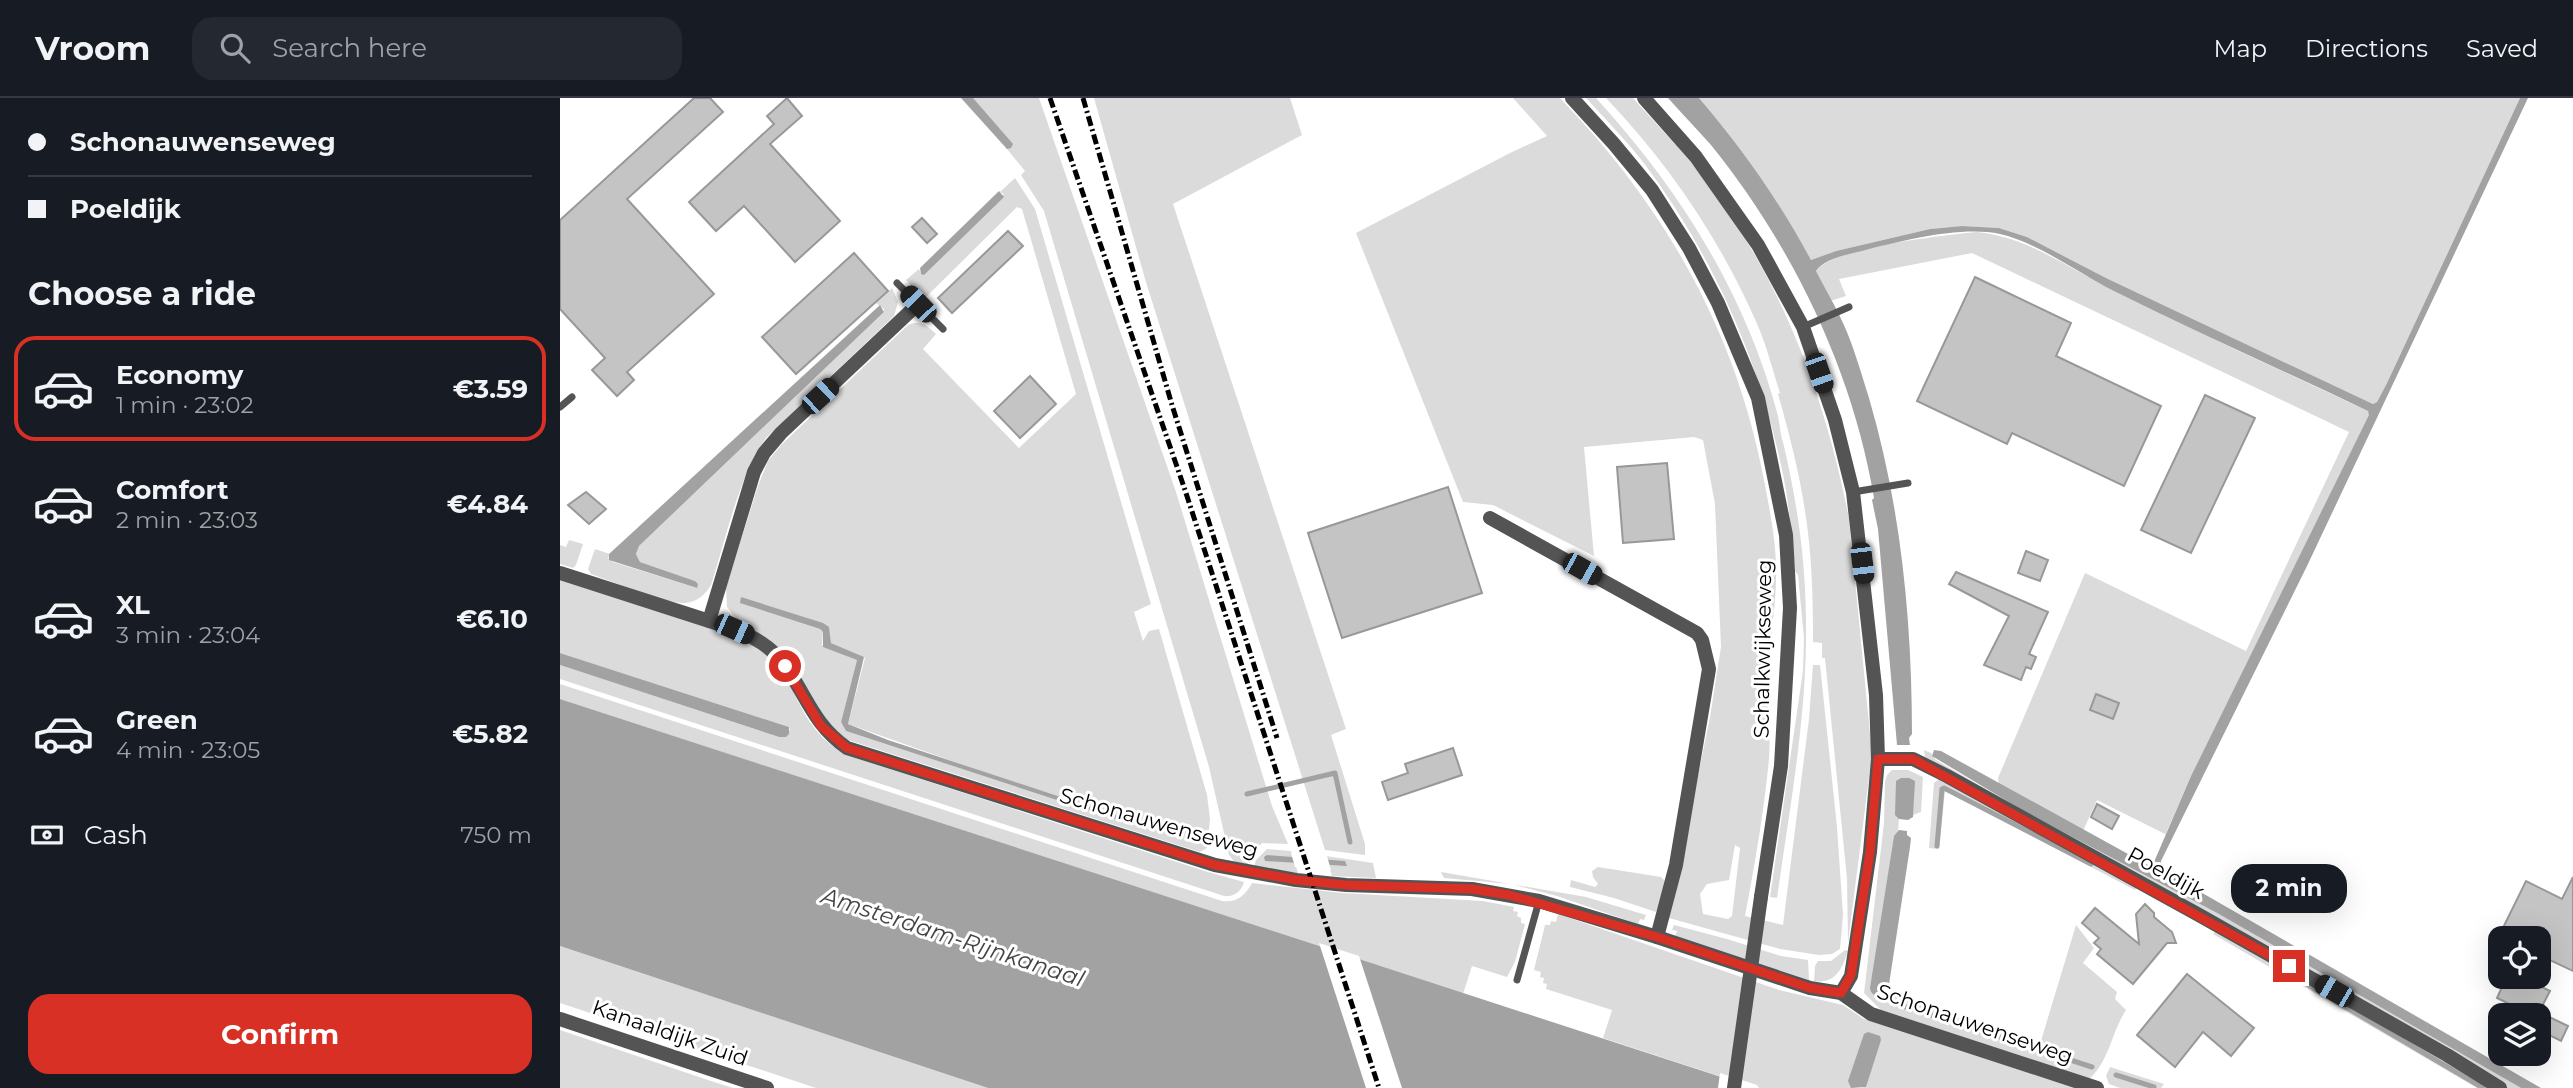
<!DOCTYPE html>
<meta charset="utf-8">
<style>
:root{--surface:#171b24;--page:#242831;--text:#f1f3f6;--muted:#9ea1a6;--line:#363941;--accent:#d93025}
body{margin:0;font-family:Montserrat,sans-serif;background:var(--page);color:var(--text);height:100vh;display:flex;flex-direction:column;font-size:26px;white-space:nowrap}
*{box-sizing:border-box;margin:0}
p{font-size:23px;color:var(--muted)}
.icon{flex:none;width:38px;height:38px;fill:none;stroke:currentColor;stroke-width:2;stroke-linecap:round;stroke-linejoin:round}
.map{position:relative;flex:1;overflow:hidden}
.side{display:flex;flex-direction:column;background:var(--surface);width:560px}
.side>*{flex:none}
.banner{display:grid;align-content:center;height:154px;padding:0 28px;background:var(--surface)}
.tools{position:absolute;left:1928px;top:828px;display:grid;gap:14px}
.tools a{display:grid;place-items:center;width:63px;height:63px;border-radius:14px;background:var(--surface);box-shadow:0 7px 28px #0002;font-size:35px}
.end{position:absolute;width:32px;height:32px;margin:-16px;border:9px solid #d93025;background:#fff;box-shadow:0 0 0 4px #fff}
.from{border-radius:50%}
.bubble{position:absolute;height:49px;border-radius:21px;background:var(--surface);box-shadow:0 7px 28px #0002;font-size:23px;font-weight:700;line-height:49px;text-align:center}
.car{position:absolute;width:21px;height:42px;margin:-21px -10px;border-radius:9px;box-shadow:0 0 5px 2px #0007;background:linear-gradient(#222 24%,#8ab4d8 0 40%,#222 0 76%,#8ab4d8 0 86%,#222 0)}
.banner b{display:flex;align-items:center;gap:24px;height:66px;font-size:26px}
.banner b+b{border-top:2px solid var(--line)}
.banner i{width:18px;height:18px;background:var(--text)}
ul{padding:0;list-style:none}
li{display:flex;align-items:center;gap:21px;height:105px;margin:0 14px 10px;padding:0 14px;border:4px solid transparent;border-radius:21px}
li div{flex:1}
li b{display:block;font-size:26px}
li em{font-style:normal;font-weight:700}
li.on{border-color:var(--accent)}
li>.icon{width:63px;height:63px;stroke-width:1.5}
h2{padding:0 28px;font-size:32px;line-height:84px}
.pay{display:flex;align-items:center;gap:18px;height:77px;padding:0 28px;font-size:26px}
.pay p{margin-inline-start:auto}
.action{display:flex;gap:14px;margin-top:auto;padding:14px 28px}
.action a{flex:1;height:80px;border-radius:21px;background:var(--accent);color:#fff;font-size:28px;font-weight:700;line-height:80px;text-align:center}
header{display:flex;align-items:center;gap:42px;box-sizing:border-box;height:98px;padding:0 35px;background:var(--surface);border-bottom:2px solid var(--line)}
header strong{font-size:33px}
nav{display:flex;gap:38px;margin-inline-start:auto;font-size:24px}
.search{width:490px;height:63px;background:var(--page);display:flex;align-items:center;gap:18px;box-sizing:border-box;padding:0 24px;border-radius:21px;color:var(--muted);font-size:26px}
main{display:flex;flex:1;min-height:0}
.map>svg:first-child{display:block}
</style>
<header>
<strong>Vroom</strong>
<div class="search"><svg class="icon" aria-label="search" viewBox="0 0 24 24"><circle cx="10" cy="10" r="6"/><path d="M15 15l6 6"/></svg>Search here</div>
<nav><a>Map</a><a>Directions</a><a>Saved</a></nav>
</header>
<main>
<section class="side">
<div class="banner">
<b><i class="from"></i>Schonauwenseweg</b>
<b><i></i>Poeldijk</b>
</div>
<h2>Choose a ride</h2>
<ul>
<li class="on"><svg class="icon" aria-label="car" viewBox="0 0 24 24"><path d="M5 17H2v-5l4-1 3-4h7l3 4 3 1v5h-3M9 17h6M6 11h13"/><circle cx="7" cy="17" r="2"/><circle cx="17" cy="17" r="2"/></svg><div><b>Economy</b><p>1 min · 23:02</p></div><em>€3.59</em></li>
<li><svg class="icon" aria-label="car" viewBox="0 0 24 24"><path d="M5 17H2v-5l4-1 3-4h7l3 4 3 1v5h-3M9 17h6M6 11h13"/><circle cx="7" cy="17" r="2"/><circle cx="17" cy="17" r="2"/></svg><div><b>Comfort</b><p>2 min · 23:03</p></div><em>€4.84</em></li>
<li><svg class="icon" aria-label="car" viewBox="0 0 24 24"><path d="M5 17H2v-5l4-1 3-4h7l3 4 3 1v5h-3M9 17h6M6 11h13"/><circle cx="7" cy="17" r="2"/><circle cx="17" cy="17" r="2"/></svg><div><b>XL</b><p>3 min · 23:04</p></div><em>€6.10</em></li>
<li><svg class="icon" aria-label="car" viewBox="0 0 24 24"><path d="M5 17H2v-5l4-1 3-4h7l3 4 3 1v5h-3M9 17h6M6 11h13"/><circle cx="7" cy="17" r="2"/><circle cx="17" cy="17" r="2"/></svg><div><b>Green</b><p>4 min · 23:05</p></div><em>€5.82</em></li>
</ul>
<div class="pay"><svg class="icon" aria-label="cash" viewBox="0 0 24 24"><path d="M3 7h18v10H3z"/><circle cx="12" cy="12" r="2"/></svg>Cash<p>750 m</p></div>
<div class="action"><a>Confirm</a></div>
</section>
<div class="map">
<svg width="2013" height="990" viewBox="0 0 2013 990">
<rect width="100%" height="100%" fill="#fff"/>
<g fill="#dbdbdb" fill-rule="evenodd">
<polygon points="413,0 479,0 616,394 712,708 728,746 702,745 692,757 687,768 676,766 669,757 649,669 484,113 461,77 465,73 447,51"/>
<polygon points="534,0 730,0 742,37 613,106 786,631 771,637 805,746 805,757 765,752 585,181"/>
<path d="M953 0H1000C1106 110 1177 235 1205 387 1210 414 1216 443 1216 471 1217 509 1208 548 1207 587 1207 611 1211 637 1209 661 1204 713 1195 766 1185 818L1223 827 1249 621 1253 567H1260L1277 729 1283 817 1280 851 1272 856 1259 857 1220 851 1109 820 1150 619 1161 549 1155 406 1143 342 1134 339 1024 349 1034 458 933 407 903 404 796 135 952 54 987 38ZM1175 747 1180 750 1172 818 1168 821 1143 816 1140 796 1147 786 1169 782Z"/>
<path d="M1026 0H1036C1120 92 1186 196 1218 318 1220 327 1220 336 1223 344 1239 412 1247 473 1246 543 1245 629 1229 715 1217 800L1210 799 1243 573 1244 540 1238 477 1235 473C1232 438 1229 402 1221 367 1198 259 1152 157 1086 68 1068 44 1046 22 1026 0Z"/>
<path d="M1046 0H1073C1094 24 1117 47 1137 72 1218 173 1265 295 1289 421L1312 656 1288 845 1287 781 1265 560H1262V545L1253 544C1253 500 1252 456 1245 413 1239 373 1229 335 1218 296L1220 295C1213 273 1207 249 1198 228 1161 143 1110 67 1046 0Z"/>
<path d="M1139 0H1960L1827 285 1817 304 1813 306 1546 180 1467 139 1439 130 1402 128 1370 131 1276 153 1251 162C1220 104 1182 50 1139 0Z"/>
<path d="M455 80 475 111 591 506 574 514 583 543 589 533 599 531 647 697 650 721 647 750 640 754 288 642 272 631 210 542 180 525 167 509 166 490 198 388 208 363 222 346 348 227C360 222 367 227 376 236L363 251 459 350 516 296 462 111 457 109 364 201 346 182 359 171 361 176 444 96 440 94ZM180 505 269 531 271 545 305 560 288 626 564 724 286 633 281 624 297 562 262 547 263 534 260 531Z"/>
<path d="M1417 134C1468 139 1508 170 1553 192 1637 235 1723 273 1808 313L1810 317 1631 678 1606 735 1607 737 1537 702 1522 735 1439 689 1438 680 1525 475 1686 553 1789 334 1412 155 1279 181 1286 198 1270 203 1256 173C1272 149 1387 137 1417 134Z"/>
<path d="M332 190 338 204 334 218 207 339C180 373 165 444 151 487 145 497 137 504 125 505 111 507 48 482 31 476L28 471 35 451 50 456 48 460 53 464 137 490 135 483 80 464 76 456 79 448 324 214V211L316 205Z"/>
<polygon points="9,442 23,446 16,467 13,470 0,466 0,447 6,449"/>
<path d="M0 481 178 540C189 545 201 550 210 560 243 596 238 629 286 657L648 774 684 784C681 794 674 799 664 798L0 581V567L219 639 230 632 229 629 0 555Z"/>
<path d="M0 586 662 803C678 805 685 797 692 785L782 795 923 803 954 809 953 813 958 814 957 818 961 820V825L965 826 955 864 947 879 912 868 903 896 0 601Z"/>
<polygon points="1364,652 1371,655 1376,662 1467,715 1657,815 1961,990 1947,990 1365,660"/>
<path d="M1332 672H1348L1363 679 1361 714 1353 717 1354 683 1339 719 1338 736 1334 739 1311 894 1324 898 1326 896 1480 946 1516 827 1534 850 1523 865 1557 894 1555 901 1566 912C1552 933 1549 964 1529 981L1321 912 1304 895 1324 725 1325 684 1327 677Z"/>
<polygon points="1380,680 1578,786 1575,792 1385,693 1379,751 1369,750 1374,685"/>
<polygon points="707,751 731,753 738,775 694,769 696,762"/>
<polygon points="766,758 813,765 816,780 772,778"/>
<polygon points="1038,769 1101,779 1107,785 1096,814 1054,800 1010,789 1011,782 1035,789 1038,786 1033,779 1032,773"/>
<polygon points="881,774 1026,799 1086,817 1084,822 1080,821 1078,826 997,798 951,786 884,780"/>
<polygon points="998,816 1219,892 1283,907 1304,921 1516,990 1301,990 1306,989 1320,938 1291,985 1291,990 1196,990 1043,940 1052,912 986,891 987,886 983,885 984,880 980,879 981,874 974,872 985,827 990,827 991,823 996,824"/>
<polygon points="1114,827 1167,841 1221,858 1248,862 1249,882 1115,838 1117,833 1112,832"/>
<polygon points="1658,831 1935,990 1917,990 1653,836"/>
<polygon points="0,848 428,990 256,990 0,905"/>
<path d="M1285 852 1288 853C1282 871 1276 886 1254 883L1255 868 1258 863H1271Z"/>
<polygon points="0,932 148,982 173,990 0,990"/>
<polygon points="1550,969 1604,986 1601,990 1560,990 1549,986 1546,978"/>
</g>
<g fill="#a2a2a2">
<polygon points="401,0 413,0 453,46 451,50 447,51"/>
<path d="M1108 0H1139C1182 50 1220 104 1251 162L1276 153 1370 131 1402 128 1439 130 1467 139 1546 180 1813 306 1817 304 1827 285 1960 0H1968L1747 468 1601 763 1604 773 1981 990H1961L1657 815 1467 715 1372 658 1374 652 1381 653 1588 767 1594 764 1631 678 1809 317 1808 313C1724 273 1638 235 1554 193 1518 175 1479 145 1440 136 1401 128 1347 142 1309 151 1293 156 1265 159 1256 173 1265 191 1275 207 1283 225 1294 249 1301 275 1309 300 1341 409 1352 523 1352 636L1349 640 1350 647H1337L1318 431 1312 402 1314 400C1293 273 1232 147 1151 47 1137 31 1122 16 1108 0Z"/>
<polygon points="439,93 444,99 364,177 361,176 360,170"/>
<polygon points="320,207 324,214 79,448 76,456 80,464 135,483 138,486 137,490 49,462 49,456"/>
<polygon points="181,499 263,525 269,529 271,545 304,559 288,626 328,642 567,721 567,723 564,724 286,633 281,624 297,562 263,549 263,534 260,531 180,505"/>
<polygon points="0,555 229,629 229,636 226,639 219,639 0,567"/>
<polygon points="0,601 1195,990 428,990 0,848"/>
<polygon points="1341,680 1349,680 1355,683 1353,719 1348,722 1339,721 1335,717 1336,683"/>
<polygon points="1339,732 1347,733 1347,737 1351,740 1350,749 1328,893 1324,898 1314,897 1311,894 1310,890 1334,738"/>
<polygon points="707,757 785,763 787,768 705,763 704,759"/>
<polygon points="1308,934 1320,938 1321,942 1306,989 1291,990 1288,983 1304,936"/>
</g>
<g fill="#fff">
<polygon points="731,755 767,758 771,772 735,769"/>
<polygon points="759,845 799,858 842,990 806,990"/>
<polygon points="1160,975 1197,987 1199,990 1158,990"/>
</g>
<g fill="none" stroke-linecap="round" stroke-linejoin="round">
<g stroke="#a2a2a2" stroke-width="5">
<polyline points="687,696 775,675 790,744"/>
<polyline points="1377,748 1382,691 1384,690 1531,766"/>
<polyline points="1721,871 1923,990"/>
<polyline points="1337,906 1532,969"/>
<polyline points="1556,977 1594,989"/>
</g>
</g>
<g fill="#c4c4c4" stroke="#989898" stroke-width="2">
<polygon points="134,0 150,0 163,14 67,101 154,196 67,274 74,282 57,298 32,272 45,260 0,211 0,122"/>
<polygon points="227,0 242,18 210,46 280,123 235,164 184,108 156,133 129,104 214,26 207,18"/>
<polygon points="362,120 377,136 367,145 352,129"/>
<polygon points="448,133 463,148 392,215 378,200"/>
<polygon points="294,155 328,193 236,276 202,239"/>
<polygon points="1415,179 1511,225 1496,258 1601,308 1564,388 1452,335 1447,346 1357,303"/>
<polygon points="470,278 496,306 460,340 434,313"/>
<polygon points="1645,297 1695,320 1631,455 1581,432"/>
<polygon points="1107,365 1114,441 1063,445 1057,369"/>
<polygon points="888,389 922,495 782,540 748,435"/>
<polygon points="26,394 46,411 29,426 8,407"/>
<polygon points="1466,453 1488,462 1480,483 1458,475"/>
<polygon points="1396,474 1488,514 1469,556 1476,559 1471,571 1466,569 1461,582 1424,567 1449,518 1389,486"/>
<polygon points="1536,596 1559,605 1553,621 1530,612"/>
<polygon points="893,650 902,677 828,702 822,684 848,675 845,666"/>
<polygon points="1537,706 1559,718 1552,731 1531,719"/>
<polygon points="2013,779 2013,873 1979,857 1979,840 1938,840 1966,783 2002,801"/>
<polygon points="1585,806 1594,815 1594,819 1612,834 1616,845 1607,845 1573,886 1537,856 1541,851 1534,845 1539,840 1522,825 1535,810 1579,846 1576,816"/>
<polygon points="1627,876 1694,930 1671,958 1643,934 1615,969 1577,937"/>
<polygon points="1947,878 1959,878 1990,893 1979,914 2008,928 2001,943 1979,932 1979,914 1978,917 1972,917 1937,900"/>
</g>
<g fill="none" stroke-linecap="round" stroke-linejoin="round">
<g stroke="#545454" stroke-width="7">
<polyline points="337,185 383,231"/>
<polyline points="1243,229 1289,209"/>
<polyline points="0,309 12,299"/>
<polyline points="1293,394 1348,385"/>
<polyline points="957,882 979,803"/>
</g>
<g stroke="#545454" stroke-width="14">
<polyline points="1084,0 1136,59 1198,147 1243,229 1275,322 1293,394 1316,597 1318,661 1310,754 1291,878 1281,895"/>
<polyline points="930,420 1137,535 1142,542 1149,571 1116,767 1097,839"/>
<path d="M0 475 174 531C189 537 204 544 215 556 245 588 248 623 287 650L655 767 736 782 786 787 912 791 979 803 1097 839 1250 890 1281 895 1311 916 1537 990"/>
<polyline points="149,523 194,374 204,355 221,335 358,206"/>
<polyline points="1318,661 1353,661 1387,678 1639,817 1887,957 1940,990"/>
</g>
<g stroke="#545454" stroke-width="14">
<polyline points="1012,0 1054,46 1092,92 1129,150 1158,205 1198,300 1226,437 1230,510 1221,668 1201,799"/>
<polyline points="0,921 207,990"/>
</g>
<g stroke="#000" stroke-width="5" stroke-dasharray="10 3.5 2 3.5" stroke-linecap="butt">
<polyline points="490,0 625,392 819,990"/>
<polyline points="523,0 612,307 717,640"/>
</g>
<polyline stroke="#545454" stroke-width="14" points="1174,990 1201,799"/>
</g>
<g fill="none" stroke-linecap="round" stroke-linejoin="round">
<polyline stroke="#d93025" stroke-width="9" points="225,568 261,628 287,650 655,767 736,782 786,787 912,791 949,797 1097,839 1250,890 1281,895 1291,877 1310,754 1318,661 1353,661 1729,868"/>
</g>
<g text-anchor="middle" stroke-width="6" stroke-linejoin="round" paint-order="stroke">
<g font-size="21" fill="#000" stroke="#fff">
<text transform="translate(1203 551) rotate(-89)" y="7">Schalkwijkseweg</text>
<text transform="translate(599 725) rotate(16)" y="7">Schonauwenseweg</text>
<text transform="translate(1606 775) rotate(29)" y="7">Poeldijk</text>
<text transform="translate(1415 926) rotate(19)" y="7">Schonauwenseweg</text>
<text transform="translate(110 935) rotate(19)" y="7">Kanaaldijk Zuid</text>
</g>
<g font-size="23" font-style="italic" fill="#434343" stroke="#fff">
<text transform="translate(393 839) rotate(18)" y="8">Amsterdam-Rijnkanaal</text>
</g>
</g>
</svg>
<div class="tools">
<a><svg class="icon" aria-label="locate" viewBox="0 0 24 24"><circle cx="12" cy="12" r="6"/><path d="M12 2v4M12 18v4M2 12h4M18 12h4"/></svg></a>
<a><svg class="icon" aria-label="layers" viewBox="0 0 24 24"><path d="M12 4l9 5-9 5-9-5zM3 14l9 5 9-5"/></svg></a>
</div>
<i class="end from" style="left:225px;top:568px"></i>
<i class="end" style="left:1729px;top:868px"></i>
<div class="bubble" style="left:1671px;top:766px;width:116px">2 min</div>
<i class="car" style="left:358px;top:206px;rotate:316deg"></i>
<i class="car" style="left:1259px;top:275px;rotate:161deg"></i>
<i class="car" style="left:260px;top:298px;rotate:47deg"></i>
<i class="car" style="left:1302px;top:465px;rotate:173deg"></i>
<i class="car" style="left:1022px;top:471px;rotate:119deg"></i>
<i class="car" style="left:174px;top:531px;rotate:114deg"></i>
<i class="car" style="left:1774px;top:893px;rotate:300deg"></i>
</div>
</main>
